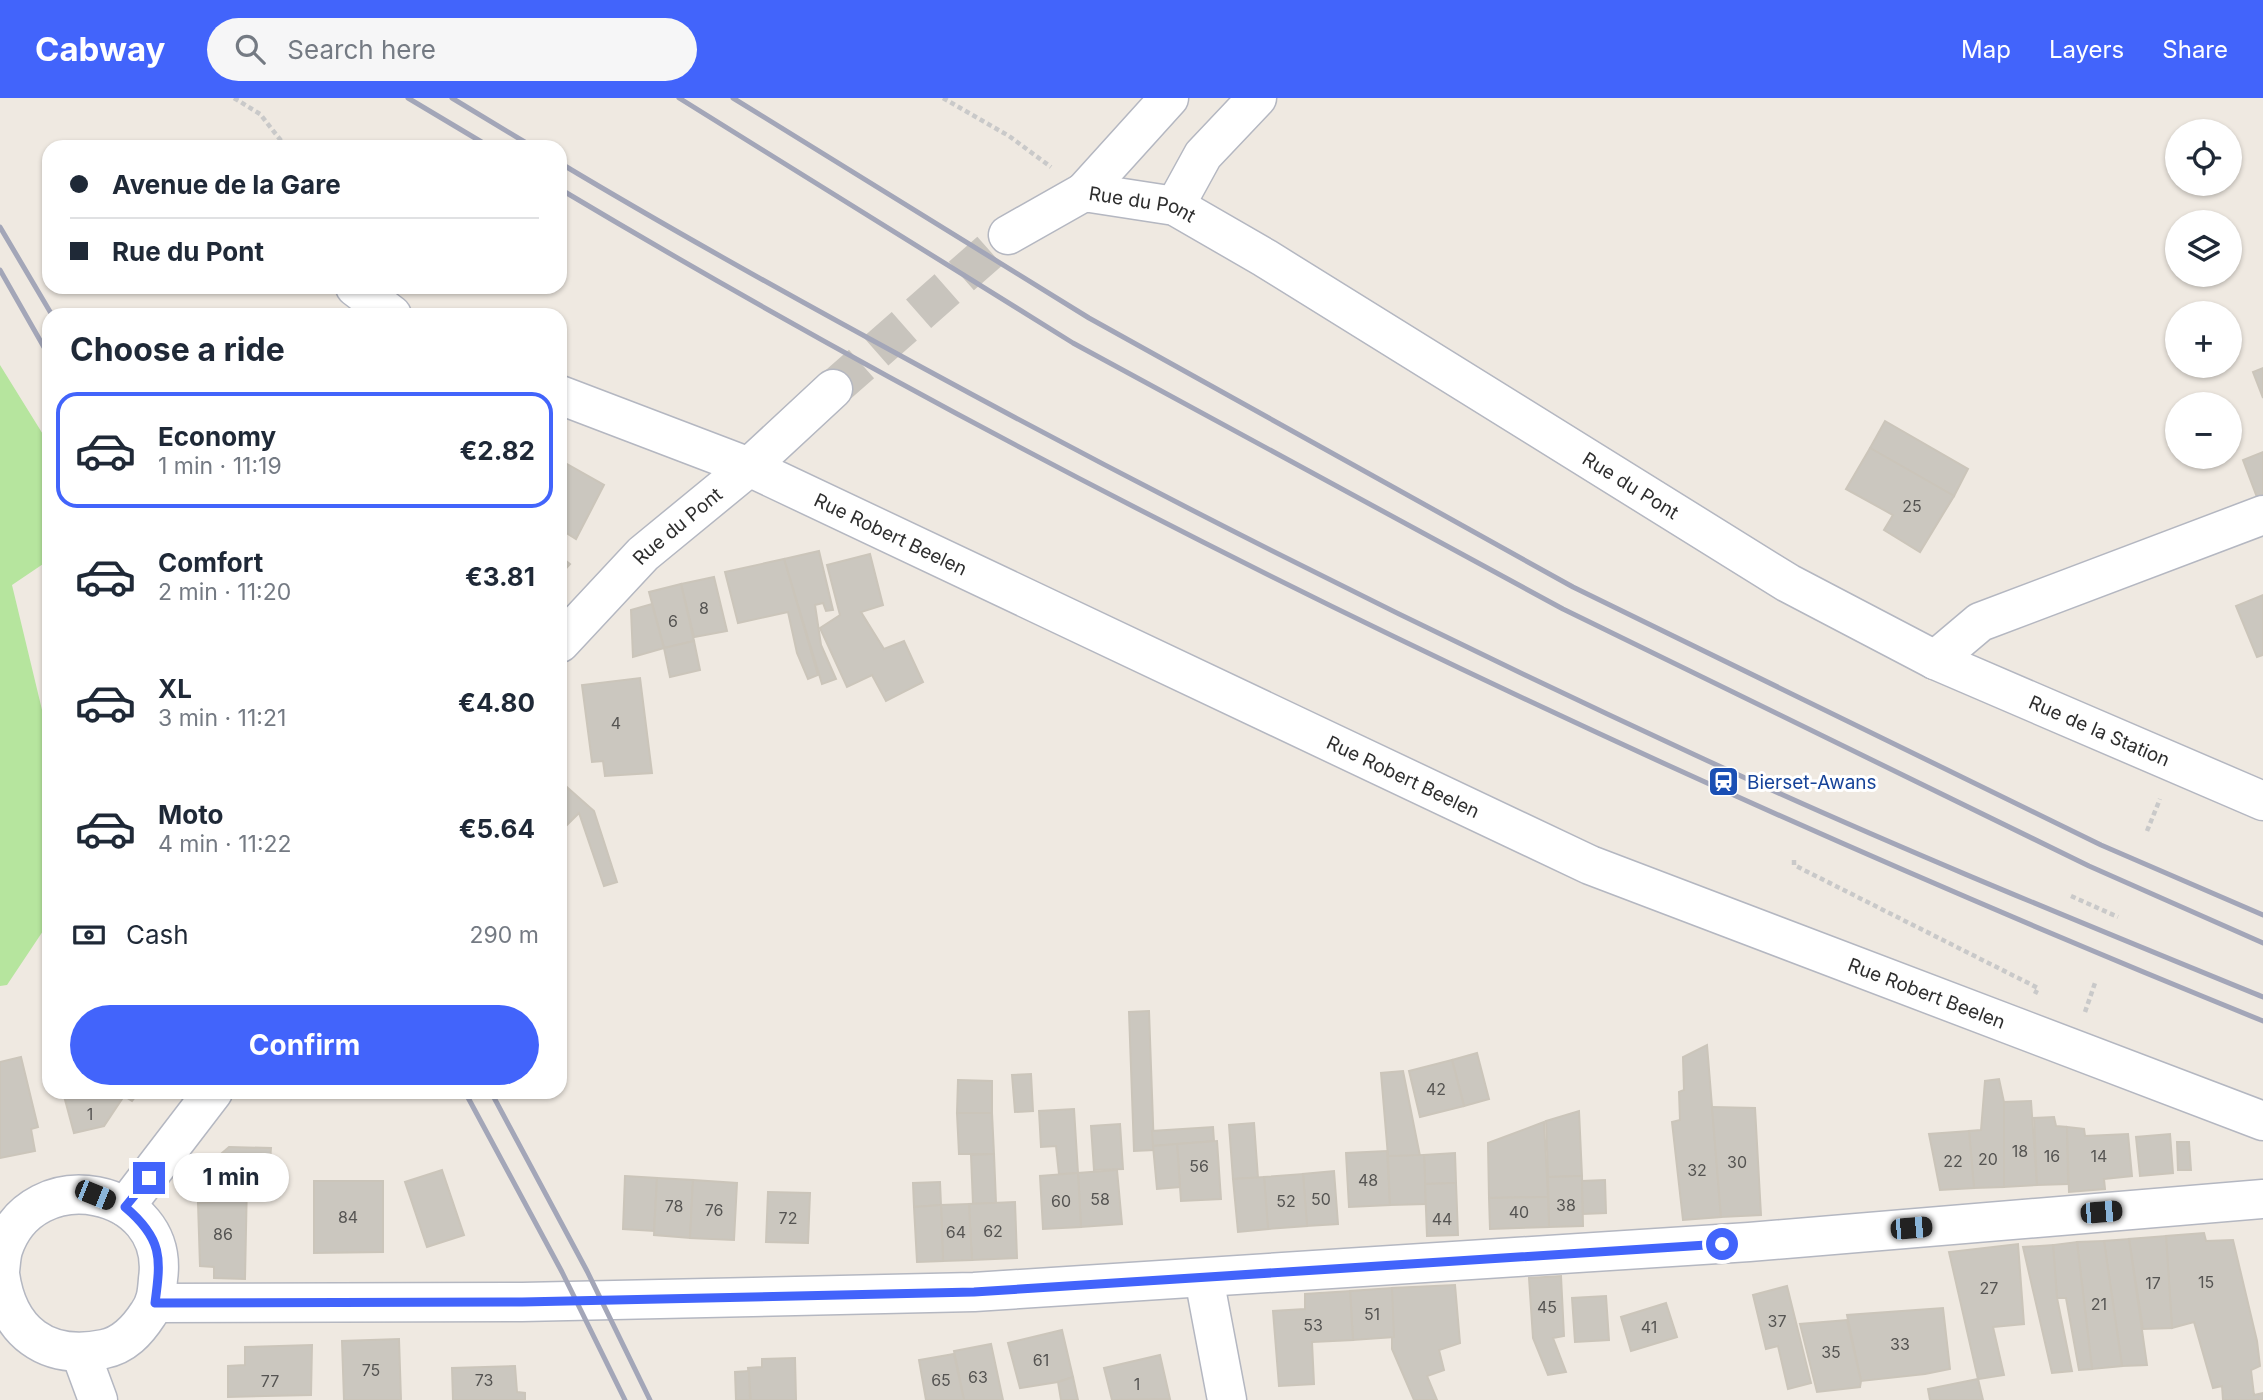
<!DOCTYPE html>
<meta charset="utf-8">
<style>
:root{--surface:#fff;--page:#f6f6f7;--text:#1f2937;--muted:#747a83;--line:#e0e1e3;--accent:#4264fb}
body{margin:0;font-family:Inter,sans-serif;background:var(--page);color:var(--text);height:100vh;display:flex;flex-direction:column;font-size:26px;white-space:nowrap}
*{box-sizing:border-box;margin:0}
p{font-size:23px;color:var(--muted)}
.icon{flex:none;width:38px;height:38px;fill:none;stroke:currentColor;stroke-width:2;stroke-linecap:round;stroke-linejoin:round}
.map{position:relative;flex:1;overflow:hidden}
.side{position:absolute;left:42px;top:210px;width:525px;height:791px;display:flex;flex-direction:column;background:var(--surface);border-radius:21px;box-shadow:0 2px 5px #0004}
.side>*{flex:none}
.hud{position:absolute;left:42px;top:42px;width:525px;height:154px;border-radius:21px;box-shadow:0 2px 5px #0004;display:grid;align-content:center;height:154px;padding:0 28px;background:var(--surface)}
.fabs{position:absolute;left:2165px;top:21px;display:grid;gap:14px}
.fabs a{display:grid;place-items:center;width:77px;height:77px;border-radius:50%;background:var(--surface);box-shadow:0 2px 5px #0004;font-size:35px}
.end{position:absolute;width:32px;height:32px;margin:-16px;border:9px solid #4264fb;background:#fff;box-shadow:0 0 0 4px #fff}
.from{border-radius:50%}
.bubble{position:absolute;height:49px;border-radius:24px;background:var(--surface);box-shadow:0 2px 5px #0004;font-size:23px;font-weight:700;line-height:49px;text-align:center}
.car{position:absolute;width:21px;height:42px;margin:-21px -10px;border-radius:9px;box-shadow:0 0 5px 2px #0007;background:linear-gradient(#222 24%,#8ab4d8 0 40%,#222 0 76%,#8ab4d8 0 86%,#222 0)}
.hud b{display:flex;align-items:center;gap:24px;height:66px;font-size:26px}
.hud b+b{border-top:2px solid var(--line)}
.hud i{width:18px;height:18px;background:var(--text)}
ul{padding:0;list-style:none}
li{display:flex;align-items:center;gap:21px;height:116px;margin:0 14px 10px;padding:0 14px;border:4px solid transparent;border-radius:21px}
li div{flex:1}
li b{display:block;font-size:26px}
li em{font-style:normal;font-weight:700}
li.active{border-color:var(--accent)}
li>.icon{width:63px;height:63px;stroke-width:1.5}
h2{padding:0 28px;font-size:32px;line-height:84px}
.pay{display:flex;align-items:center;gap:18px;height:77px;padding:0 28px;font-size:26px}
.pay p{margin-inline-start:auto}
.cta{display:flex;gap:14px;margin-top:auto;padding:14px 28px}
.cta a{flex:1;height:80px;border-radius:42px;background:var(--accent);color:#fff;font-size:28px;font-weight:700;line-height:80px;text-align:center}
header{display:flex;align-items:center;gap:42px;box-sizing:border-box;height:98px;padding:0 35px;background:var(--accent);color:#fff}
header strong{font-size:33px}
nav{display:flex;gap:38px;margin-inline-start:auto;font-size:24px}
.search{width:490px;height:63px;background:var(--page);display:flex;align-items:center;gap:18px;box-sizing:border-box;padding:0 24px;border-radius:38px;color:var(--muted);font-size:26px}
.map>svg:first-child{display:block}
</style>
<header>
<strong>Cabway</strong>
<div class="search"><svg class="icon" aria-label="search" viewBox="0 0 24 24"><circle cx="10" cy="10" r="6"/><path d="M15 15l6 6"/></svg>Search here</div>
<nav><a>Map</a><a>Layers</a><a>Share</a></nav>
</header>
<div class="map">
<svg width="2263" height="1302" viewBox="0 0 2263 1302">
<rect width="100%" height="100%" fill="#efe9e1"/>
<polygon fill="#b6e59e" points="0,267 49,346 49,462 12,487 49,641 49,824 7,887 0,888"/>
<g fill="#cbc7bf" stroke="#cbc5ba" stroke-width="2">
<polygon points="2263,270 2263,300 2253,274"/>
<polygon points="1885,323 1968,371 1954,398 1870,350"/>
<polygon points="1870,350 1954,398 1920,454 1884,432 1893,417 1846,391"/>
<polygon points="2263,354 2263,400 2258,402 2243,362"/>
<polygon points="560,362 604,387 576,441 560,431"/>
<polygon points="819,453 833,512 826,513 823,505 815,507 821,547 836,581 822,586 784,461"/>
<polygon points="870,456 883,507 861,514 884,551 904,543 923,584 886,603 872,577 847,589 820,530 840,517 827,467"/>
<polygon points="560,458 570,466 560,477"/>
<polygon points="784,461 818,577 808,581 797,555 788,514 738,525 725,474"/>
<polygon points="714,479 727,533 694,539 681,486"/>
<polygon points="681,486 694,543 664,550 649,494"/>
<polygon points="2263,497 2263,557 2257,559 2236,508"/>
<polygon points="652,506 664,550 633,559 631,512"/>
<polygon points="694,543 700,572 670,579 664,550"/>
<polygon points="640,580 652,675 605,678 603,663 592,664 582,587"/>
<polygon points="560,683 594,713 617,784 604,788 579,715 563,731 560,729"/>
<polygon points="1149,913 1154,1052 1134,1053 1129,914"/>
<polygon points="1707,947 1721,1119 1683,1122 1672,1024 1680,1022 1679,994 1684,992 1683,959"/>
<polygon points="1477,955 1489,1001 1464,1008 1452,962"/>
<polygon points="21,959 38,1029 31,1031 35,1053 0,1060 0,964"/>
<polygon points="1452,962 1464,1008 1420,1019 1409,973"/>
<polygon points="1403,973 1420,1058 1388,1058 1381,975"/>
<polygon points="1031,976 1033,1013 1015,1014 1012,977"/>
<polygon points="1999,981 2004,1004 2004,1089 1974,1090 1969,1033 1981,1032 1985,983"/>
<polygon points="958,982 992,983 992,1015 957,1015"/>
<polygon points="72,994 139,994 132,1003 124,998 104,1028 74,1035 64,998"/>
<polygon points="2031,1003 2037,1087 2004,1089 2004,1004"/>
<polygon points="1712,1009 1755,1010 1761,1117 1721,1119"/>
<polygon points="1074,1011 1078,1075 1059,1076 1056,1048 1041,1049 1039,1013"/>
<polygon points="1579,1013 1582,1078 1548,1079 1546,1023"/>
<polygon points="957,1015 992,1015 994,1056 959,1056"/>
<polygon points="2054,1019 2056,1028 2067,1029 2068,1086 2037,1087 2034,1020"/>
<polygon points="1544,1024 1548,1099 1489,1100 1488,1045"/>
<polygon points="1254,1025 1258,1080 1233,1081 1229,1027"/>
<polygon points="1120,1026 1123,1071 1094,1072 1091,1028"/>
<polygon points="1213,1029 1214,1043 1153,1048 1152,1033"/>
<polygon points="2067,1029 2084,1031 2085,1038 2128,1036 2132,1078 2104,1081 2105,1091 2069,1094"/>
<polygon points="1969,1033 1974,1090 1940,1092 1929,1036"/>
<polygon points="2170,1036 2173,1075 2140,1078 2136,1039"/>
<polygon points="1217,1043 1221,1101 1181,1103 1177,1046"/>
<polygon points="2177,1044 2189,1044 2191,1072 2178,1072"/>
<polygon points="1177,1046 1180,1089 1157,1091 1153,1048"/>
<polygon points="229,1049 271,1050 269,1074 254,1074 253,1083 247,1083 245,1181 214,1180 214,1169 200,1168 198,1105 214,1104 214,1062"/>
<polygon points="1387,1053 1390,1107 1349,1109 1346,1055"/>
<polygon points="1455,1055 1456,1085 1425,1086 1424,1057"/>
<polygon points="994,1056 996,1105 973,1106 971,1057"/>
<polygon points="1424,1057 1426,1106 1390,1107 1388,1058"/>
<polygon points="442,1072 464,1137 427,1149 405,1084"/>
<polygon points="1117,1072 1122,1126 1081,1129 1078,1075"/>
<polygon points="1334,1073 1338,1126 1307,1128 1303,1076"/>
<polygon points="1078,1075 1081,1129 1043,1131 1040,1078"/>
<polygon points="1303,1076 1307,1128 1268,1131 1264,1079"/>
<polygon points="625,1078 657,1080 654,1133 623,1131"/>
<polygon points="1582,1078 1583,1128 1549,1129 1548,1079"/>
<polygon points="1264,1079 1268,1131 1238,1134 1233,1081"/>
<polygon points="657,1080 693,1082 690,1140 654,1137"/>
<polygon points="693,1082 737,1085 734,1142 690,1140"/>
<polygon points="1605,1082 1606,1115 1583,1116 1582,1083"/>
<polygon points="314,1083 383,1083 383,1154 314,1155"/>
<polygon points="940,1084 941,1107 914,1109 913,1085"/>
<polygon points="1456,1085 1458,1137 1427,1138 1425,1086"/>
<polygon points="768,1094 810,1095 808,1145 766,1144"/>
<polygon points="1548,1099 1549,1129 1490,1131 1489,1100"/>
<polygon points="1015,1104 1017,1160 972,1162 969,1106"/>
<polygon points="969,1106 972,1162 943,1163 941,1107"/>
<polygon points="941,1107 943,1163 917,1164 914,1109"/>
<polygon points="2204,1135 2206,1143 2233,1142 2257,1243 2260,1268 2251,1272 2254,1297 2263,1295 2263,1302 2223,1302 2222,1288 2213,1290 2194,1224 2172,1230 2166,1138"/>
<polygon points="2166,1138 2172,1230 2143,1231 2129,1141"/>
<polygon points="2129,1141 2147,1267 2122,1268 2104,1143"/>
<polygon points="2104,1143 2122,1268 2092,1271 2077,1144"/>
<polygon points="2077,1144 2092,1271 2079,1272 2066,1200 2057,1200 2053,1147"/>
<polygon points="2018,1146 2024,1226 1993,1229 2004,1277 1978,1281 1949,1154"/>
<polygon points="2053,1147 2057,1200 2072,1273 2052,1275 2023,1149"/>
<polygon points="1561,1178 1564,1238 1553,1240 1566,1274 1548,1277 1533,1240 1529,1180"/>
<polygon points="1455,1187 1460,1245 1439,1252 1444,1272 1427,1278 1437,1302 1414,1302 1392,1251 1392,1190"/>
<polygon points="1787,1188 1811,1285 1788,1291 1778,1248 1766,1251 1753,1197"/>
<polygon points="1392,1190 1394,1239 1353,1242 1350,1193"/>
<polygon points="1350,1193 1353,1242 1312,1244 1314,1286 1279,1288 1273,1213 1305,1211 1305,1196"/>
<polygon points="1606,1198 1609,1242 1575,1244 1572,1200"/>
<polygon points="1666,1205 1677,1239 1631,1253 1621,1219"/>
<polygon points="1943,1210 1950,1271 1925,1276 1861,1283 1847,1217"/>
<polygon points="1847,1222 1861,1283 1860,1289 1817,1294 1800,1226"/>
<polygon points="1062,1232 1073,1279 1058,1284 1020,1290 1008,1245"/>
<polygon points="399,1241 401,1302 344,1302 342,1243"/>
<polygon points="991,1246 1003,1302 964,1302 954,1253"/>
<polygon points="312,1247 311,1297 228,1299 228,1268 245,1267 245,1249"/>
<polygon points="954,1256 964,1302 926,1302 919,1262"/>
<polygon points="1160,1257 1170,1301 1112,1302 1104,1270"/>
<polygon points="795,1260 796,1302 751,1302 748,1270 762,1269 762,1261"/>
<polygon points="515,1268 517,1294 525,1295 525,1302 453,1302 452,1270"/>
<polygon points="749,1273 750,1302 736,1302 735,1274"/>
<polygon points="1073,1279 1078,1302 1061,1302 1058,1284"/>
<polygon points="1978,1281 1983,1302 1930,1302 1928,1291"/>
</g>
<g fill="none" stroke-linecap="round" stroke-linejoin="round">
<polyline stroke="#c8c4bd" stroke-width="38" stroke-dasharray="38 19" stroke-linecap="butt" points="833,291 1008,137"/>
<defs>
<g id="minor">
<polyline points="1084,94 1169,0"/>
<polyline points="1175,108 1203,57 1257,0"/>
<path id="s1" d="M1008 137 1084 94 1175 108 1265 160 1788 485 1935 562 2263 703"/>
<polyline points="355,189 392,217"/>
<path id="s2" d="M560 297 749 369 1590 767 2263 1023"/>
<path id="s3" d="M560 545 643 456 749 369 833 291"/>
<polyline points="1935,562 1980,524 2263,417"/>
<polyline points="125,1109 213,994"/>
<path d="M0 1173C1 1166 1 1159 3 1152 32 1062 171 1089 158 1181 157 1195 156 1205 148 1216 137 1233 124 1247 104 1251 46 1263 8 1234 0 1176"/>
<polyline points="1204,1180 1227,1302"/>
<polyline points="155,1205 522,1204 974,1194 1749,1144 2263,1101"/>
<polyline points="81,1256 98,1302"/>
</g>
</defs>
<use href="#minor" stroke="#b4b7c1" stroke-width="41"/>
<g stroke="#c9c9c9" stroke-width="4.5" stroke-dasharray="5 3.5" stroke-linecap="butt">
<polyline points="234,0 260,16 286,49"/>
<polyline points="943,0 1009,38 1051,69"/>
<polyline points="2147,733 2160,701"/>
<polyline points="1794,762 1794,767 2038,890 2035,896"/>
<polyline points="2071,798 2118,819"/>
<polyline points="2085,914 2096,882"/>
</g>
<use href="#minor" stroke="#fff" stroke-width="38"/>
<g stroke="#a3a6b8" stroke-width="5">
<polyline points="408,0 490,49"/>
<polyline points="452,0 533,49"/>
<polyline points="679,0 1073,245 1563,511 2089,768 2263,845"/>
<polyline points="733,0 1089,220 1573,489 2101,747 2263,817"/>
<path d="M560 65C680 137 803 205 925 271 1177 408 1433 536 1693 656 1880 743 2072 821 2263 899"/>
<path d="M560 91C1103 415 1677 685 2263 923"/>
<polyline points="0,129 52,217"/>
<polyline points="0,172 49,258"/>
<polyline points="465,994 562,1174 625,1302"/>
<polyline points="491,994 587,1173 650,1302"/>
</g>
</g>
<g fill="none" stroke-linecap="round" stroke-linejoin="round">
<path stroke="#4264fb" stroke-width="9" d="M149 1080 125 1109C163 1141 161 1160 155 1205L522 1204 974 1194 1722 1146"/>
</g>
<defs>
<symbol id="station-square" viewBox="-11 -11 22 22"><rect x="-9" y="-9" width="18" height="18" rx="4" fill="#1a4fb4" stroke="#fff"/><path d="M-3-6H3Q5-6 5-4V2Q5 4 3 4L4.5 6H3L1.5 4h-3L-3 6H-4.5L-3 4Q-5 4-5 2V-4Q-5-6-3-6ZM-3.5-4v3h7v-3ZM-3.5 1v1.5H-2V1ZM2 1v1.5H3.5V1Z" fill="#fff"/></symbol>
</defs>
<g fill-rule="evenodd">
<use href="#station-square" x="1706" y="666" width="35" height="35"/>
</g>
<g text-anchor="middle" stroke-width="6" stroke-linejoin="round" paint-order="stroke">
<g font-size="16" fill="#555452">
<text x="1912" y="414">25</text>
<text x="704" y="516">8</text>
<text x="673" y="529">6</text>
<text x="616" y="631">4</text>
<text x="1436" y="997">42</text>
<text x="90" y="1022">1</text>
<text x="2020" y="1059">18</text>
<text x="2052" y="1064">16</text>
<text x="2099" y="1064">14</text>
<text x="1988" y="1067">20</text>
<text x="1953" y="1069">22</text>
<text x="1737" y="1070">30</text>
<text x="1199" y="1074">56</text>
<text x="1697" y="1078">32</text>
<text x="1368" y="1088">48</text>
<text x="1100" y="1107">58</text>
<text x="1321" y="1107">50</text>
<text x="1061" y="1109">60</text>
<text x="1286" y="1109">52</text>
<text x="1566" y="1113">38</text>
<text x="674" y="1114">78</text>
<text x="714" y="1118">76</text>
<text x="1519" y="1120">40</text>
<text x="348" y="1125">84</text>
<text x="788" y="1126">72</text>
<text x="1442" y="1127">44</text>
<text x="993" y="1139">62</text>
<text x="956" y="1140">64</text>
<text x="223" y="1142">86</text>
<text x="2206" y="1190">15</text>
<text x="2153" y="1191">17</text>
<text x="1989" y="1196">27</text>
<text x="2099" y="1212">21</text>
<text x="1547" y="1215">45</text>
<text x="1372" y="1222">51</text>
<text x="1777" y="1229">37</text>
<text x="1313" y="1233">53</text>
<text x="1649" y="1235">41</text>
<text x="1900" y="1252">33</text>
<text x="1831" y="1260">35</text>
<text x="1041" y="1268">61</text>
<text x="371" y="1278">75</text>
<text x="978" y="1285">63</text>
<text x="484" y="1288">73</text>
<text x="941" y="1288">65</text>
<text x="270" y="1289">77</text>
<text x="1137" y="1292">1</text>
</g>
<g font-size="19" fill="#2e2e2e" stroke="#fff">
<text dy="7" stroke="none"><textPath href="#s1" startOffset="147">Rue du Pont</textPath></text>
<text dy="7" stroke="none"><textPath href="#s1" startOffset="714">Rue du Pont</textPath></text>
<text dy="7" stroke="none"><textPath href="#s3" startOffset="166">Rue du Pont</textPath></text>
<text dy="7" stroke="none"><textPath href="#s2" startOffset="359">Rue Robert Beelen</textPath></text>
<text dy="7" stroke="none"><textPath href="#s1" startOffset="1244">Rue de la Station</textPath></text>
<text dy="7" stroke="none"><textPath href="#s2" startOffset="926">Rue Robert Beelen</textPath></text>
<text dy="7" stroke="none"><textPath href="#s2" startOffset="1493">Rue Robert Beelen</textPath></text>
</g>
<g font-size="19" fill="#164399" stroke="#fff" text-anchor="start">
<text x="1747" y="691">Bierset-Awans</text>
</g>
</g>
</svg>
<div class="fabs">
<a><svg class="icon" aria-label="locate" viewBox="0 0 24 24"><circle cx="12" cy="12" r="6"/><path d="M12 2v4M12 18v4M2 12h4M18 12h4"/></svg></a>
<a><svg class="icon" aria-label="layers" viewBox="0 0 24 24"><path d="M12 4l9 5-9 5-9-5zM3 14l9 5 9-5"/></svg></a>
<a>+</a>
<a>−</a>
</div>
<i class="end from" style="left:1722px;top:1146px"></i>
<i class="end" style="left:149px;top:1080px"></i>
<div class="bubble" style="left:173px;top:1055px;width:116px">1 min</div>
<i class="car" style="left:95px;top:1097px;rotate:112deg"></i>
<i class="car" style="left:2101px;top:1114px;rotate:85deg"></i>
<i class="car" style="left:1911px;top:1130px;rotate:85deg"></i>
<div class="hud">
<b><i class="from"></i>Avenue de la Gare</b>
<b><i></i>Rue du Pont</b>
</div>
<section class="side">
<h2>Choose a ride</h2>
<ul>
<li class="active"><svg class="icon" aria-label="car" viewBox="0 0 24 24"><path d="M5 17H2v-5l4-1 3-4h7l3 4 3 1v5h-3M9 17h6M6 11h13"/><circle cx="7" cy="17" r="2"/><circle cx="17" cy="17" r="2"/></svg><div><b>Economy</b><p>1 min · 11:19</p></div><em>€2.82</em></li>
<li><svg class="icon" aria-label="car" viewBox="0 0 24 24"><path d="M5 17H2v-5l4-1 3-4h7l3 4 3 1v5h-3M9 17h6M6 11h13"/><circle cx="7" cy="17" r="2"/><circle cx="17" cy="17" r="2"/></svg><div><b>Comfort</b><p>2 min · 11:20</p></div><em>€3.81</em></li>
<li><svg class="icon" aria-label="car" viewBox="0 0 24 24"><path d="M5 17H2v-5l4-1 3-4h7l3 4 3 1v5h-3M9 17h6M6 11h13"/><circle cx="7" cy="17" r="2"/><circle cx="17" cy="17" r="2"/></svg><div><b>XL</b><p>3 min · 11:21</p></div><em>€4.80</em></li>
<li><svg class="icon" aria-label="car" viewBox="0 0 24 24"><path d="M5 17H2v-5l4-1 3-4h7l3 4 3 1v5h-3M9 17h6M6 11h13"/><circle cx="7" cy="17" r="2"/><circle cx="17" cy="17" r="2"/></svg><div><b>Moto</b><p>4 min · 11:22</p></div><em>€5.64</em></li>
</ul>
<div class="pay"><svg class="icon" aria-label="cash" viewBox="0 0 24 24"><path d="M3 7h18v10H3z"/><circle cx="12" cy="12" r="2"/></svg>Cash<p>290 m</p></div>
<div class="cta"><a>Confirm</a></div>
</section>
</div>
